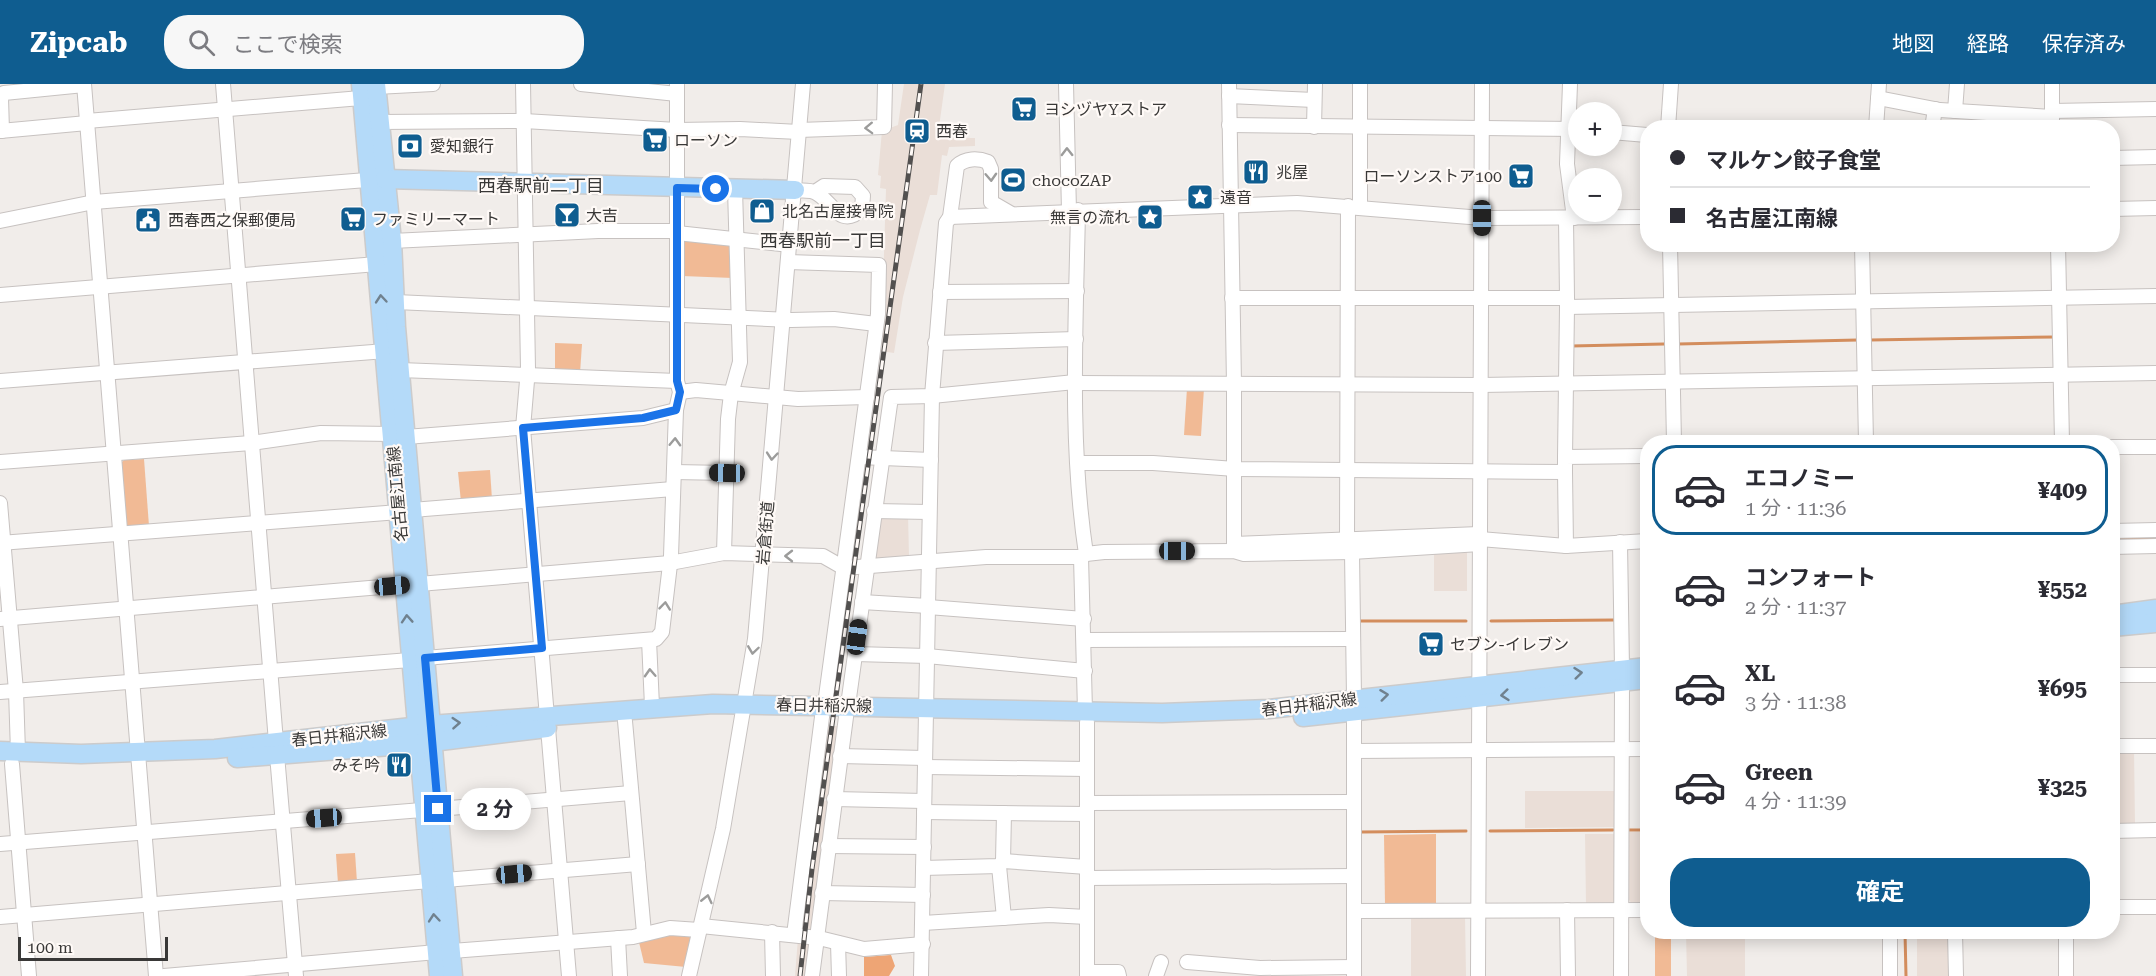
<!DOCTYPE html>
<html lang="ja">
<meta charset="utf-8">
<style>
:root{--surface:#fff;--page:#f7f7f7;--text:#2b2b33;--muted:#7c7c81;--line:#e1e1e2;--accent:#0f5d90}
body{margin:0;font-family:"Roboto Serif","Noto Sans JP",serif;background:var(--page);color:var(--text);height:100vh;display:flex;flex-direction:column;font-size:22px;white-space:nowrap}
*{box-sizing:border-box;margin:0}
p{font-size:20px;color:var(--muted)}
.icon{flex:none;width:33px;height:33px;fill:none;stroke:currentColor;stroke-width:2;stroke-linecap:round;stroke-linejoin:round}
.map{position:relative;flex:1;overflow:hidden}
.details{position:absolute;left:1640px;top:351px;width:480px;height:504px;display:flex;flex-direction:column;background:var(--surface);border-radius:24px;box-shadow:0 3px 15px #0003}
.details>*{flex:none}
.guide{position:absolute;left:1640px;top:36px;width:480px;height:132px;border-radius:24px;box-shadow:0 3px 15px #0003;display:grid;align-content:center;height:132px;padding:0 30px;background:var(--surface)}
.fabs{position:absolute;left:1568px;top:18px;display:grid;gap:12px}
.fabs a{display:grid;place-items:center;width:54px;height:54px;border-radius:50%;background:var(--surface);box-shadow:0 3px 15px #0003;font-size:30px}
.scale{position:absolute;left:18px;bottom:15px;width:150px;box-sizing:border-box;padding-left:6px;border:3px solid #393837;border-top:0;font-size:16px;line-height:21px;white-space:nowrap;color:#393837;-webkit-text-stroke:4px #fffaf7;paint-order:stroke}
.end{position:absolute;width:27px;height:27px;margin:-14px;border:8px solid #1a73e8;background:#fff;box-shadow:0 0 0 3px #fff}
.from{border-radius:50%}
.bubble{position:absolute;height:42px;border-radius:21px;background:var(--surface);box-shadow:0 3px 15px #0003;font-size:20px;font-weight:700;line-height:42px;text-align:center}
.car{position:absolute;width:18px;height:36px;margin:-18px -9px;border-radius:8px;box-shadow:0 0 4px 2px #0007;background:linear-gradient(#222 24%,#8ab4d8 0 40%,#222 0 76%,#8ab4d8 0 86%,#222 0)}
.guide b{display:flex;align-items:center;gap:21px;height:57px;font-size:22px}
.guide b+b{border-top:2px solid var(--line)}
.guide i{width:15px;height:15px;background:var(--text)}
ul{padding:10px 0 0;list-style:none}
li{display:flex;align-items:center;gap:18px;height:90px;margin:0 12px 9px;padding:0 18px;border:3px solid transparent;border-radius:24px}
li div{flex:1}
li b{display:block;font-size:22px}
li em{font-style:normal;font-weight:700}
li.current{border-color:var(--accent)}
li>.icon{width:54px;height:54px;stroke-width:1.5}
.primary-button{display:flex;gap:12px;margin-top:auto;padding:12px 30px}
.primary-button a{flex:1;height:69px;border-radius:24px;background:var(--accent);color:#fff;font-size:24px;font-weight:700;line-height:69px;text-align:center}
header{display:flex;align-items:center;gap:36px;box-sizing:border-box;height:84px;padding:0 30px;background:var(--accent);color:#fff}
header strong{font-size:28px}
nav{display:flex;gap:33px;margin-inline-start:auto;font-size:21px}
.search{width:420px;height:54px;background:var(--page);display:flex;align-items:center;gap:15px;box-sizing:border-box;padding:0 21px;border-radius:24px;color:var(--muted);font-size:22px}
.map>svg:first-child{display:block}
</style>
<header>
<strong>Zipcab</strong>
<div class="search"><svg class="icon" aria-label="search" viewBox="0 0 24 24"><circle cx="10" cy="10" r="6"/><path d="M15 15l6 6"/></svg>ここで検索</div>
<nav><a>地図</a><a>経路</a><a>保存済み</a></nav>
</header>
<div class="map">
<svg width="2156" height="892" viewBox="0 0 2156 892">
<rect width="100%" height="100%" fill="#f1edea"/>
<g fill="#eaded7">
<polygon points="904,0 945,0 939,43 948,42 945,54 975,54 975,62 949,63 947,72 942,71 937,111 930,111 920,146 903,213 894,269 881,267 886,105 880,104 881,92 878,91 882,47 898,41"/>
<polygon points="876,430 908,431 909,472 870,477"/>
<polygon points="1467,464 1467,507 1434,507 1434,466"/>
<polygon points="826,642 842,642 832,715 816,714"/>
<polygon points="2134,667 2135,741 2112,742 2112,668"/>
<polygon points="1525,707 1615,707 1615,743 1525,744"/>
<polygon points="815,716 832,717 814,852 798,849"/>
<polygon points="1627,748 1647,748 1647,820 1632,820 1627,813"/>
<polygon points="1585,750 1615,750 1616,820 1586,820"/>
<polygon points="1465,832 1466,892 1411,892 1411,833"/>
<polygon points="1686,848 1745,848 1745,892 1687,892"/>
<rect x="1917" y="848" width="36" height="44"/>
<polygon points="798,854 813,856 810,892 795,892"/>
</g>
<g fill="#f1ba95">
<polygon points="685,157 731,162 733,194 682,192 681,161"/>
<polygon points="555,259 582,260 580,289 555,288"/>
<polygon points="1187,304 1204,304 1201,352 1184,351"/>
<polygon points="144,375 149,442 129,443 126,440 121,379 124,376"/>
<polygon points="490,386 492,415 461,418 458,388"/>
<polygon points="1436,750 1436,820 1385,821 1384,751"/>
<polygon points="355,769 357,798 338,800 336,770"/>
<polygon points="671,847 693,851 686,883 644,879 638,854"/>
<rect x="1655" y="848" width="16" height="44"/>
</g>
<polygon fill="#eea575" points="891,871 895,882 889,892 864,892 864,873"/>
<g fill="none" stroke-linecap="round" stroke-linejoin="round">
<g stroke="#d38d5d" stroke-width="3">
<polyline points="1870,256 2054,253"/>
<polyline points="1678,260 1858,256"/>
<polyline points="1571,262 1664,260"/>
<polyline points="2112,456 2156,455"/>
<polyline points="1357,537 1466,537"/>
<polyline points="1491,537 1614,536"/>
<polyline points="1629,746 1647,746"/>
<polyline points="1490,747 1613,746"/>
<polyline points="1361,748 1466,747"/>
<polyline points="1905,848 1906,892"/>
</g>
<defs>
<g id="minor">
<polyline points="84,0 156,892"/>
<polyline points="223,0 276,658"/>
<polyline points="523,0 528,285 523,344 547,633"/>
<polyline points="581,0 677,10"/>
<polyline points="1066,0 1069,127"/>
<polyline points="1229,0 1234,300 1234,467"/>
<polyline points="1570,0 1567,80 1574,134"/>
<polyline points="2052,0 2052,44"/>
<polyline points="376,3 433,0"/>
<polyline points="1229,12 1314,16"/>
<polyline points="1878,14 1940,26 2052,33"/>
<polyline points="1955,27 1957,0"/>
<polyline points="2052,27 2156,25"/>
<polyline points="87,37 361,14"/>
<polyline points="379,38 524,37 677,46 740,45 799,48"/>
<polyline points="1229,41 1578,45"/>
<polyline points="1314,43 1315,0"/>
<polyline points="1668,44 1671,0"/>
<polyline points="1876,44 1879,0"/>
<polyline points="1932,44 1935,25"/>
<polyline points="799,46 884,43 885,0"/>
<polyline points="0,47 87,39"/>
<polyline points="2,47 1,14 4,9 84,1"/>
<polyline points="1611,48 1647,51"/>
<polyline points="2112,74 2156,73"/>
<path d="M795 106C801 107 809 106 814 108 831 114 839 147 862 125L863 112 855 103 824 102 815 108"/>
<polyline points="1360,123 1360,0"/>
<polyline points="2112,125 2156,124"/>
<path d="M1078 126C1076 240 1069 357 1086 470"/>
<polyline points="950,133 1297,119 1482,134 1647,133"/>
<polyline points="1566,134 1567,214"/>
<polyline points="0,137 94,118 379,95"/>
<polyline points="677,149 790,161"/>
<polyline points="392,157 598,147 677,147"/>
<polyline points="1670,160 1674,358"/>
<polyline points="1862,160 1866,358"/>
<polyline points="2058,160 2062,358"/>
<polyline points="788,178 879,181 878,230 825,620"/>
<polyline points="940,208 1077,207"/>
<polyline points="0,211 377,180"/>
<polyline points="1232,214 1567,214 1567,223 2156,212"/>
<polyline points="396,218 791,236 834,235 876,240"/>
<polyline points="935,259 1076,255"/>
<polyline points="400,286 677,297"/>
<polyline points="0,297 386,267"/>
<polyline points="1076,299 1481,301 2156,289"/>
<polyline points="680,308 696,306 798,315 867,313"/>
<polyline points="406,353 643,334 676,326"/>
<polyline points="2112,363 2156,363"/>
<polyline points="859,373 931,376"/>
<polyline points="1565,373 1567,223"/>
<polyline points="0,378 251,359 321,349 392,350"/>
<polyline points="1078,379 1153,379 1235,385 1565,388 1565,373 1647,372"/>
<polyline points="674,388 727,389"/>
<polyline points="1565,388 1566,462"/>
<polyline points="0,419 16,607 18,668"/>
<polyline points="412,426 673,405"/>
<polyline points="874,427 929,428"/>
<polyline points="2112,447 2156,446"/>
<polyline points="1480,455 1566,462 1647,457"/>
<polyline points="1347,456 1348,122"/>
<polyline points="1620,458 1622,585"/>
<polyline points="0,459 399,428"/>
<polyline points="1234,460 1479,450"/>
<polyline points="2112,463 2156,462"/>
<polyline points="1352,468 1354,614"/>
<polyline points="724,469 728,335 731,310 740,278 735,105"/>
<polyline points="1081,473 1085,627"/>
<polyline points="419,500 670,479 724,469 823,472 844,484 986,473 1081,473 1086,470 1104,468 1234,467 1244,470 1352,468 1480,460"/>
<polyline points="862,518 928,522"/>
<polyline points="928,523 1084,535"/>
<polyline points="0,535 405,501"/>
<polyline points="649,556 652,622"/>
<polyline points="1084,556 1353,555"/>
<polyline points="855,570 927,572 1085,587"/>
<polyline points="425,574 656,555 662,548 671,472 676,326 680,308 677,297 677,0"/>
<polyline points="2112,591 2156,591"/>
<polyline points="0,608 410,576"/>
<polyline points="848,621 891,313 932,312 1075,298"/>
<polyline points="1354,628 1354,892"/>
<polyline points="625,637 644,849"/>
<polyline points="1087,638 1087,892"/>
<polyline points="548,644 569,892"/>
<polyline points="2112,662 2156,662"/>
<polyline points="1354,667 1647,665"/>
<polyline points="277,671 296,892"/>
<polyline points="840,672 925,674"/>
<polyline points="12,680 29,892"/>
<polyline points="925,683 1087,685"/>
<polyline points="834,715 924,717"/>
<polyline points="1087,719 1354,718"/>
<polyline points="438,725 631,709"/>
<polyline points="924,728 1087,730"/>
<polyline points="2112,747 2156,746"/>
<polyline points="0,760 422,726"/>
<polyline points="828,762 924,763"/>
<polyline points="1003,777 1004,729"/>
<polyline points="999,782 1004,834"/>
<polyline points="923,784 999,782 1003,777 1087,783"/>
<polyline points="1087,794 1354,792"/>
<polyline points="445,796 638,780"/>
<polyline points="822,809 923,811"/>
<polyline points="2112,823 2156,823"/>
<polyline points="1567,826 1568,892"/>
<polyline points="1354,827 1647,826"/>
<polyline points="0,833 430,797"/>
<polyline points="923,839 1049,831 1087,833"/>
<polyline points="701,842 819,854 864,865 923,860"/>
<polyline points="772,848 773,892"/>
<polyline points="1890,848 1890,892"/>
<polyline points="1955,848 1956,892"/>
<polyline points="2066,848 2066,892"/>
<polyline points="794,851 822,633"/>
<polyline points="618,854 620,892"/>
<polyline points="838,859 839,892"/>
<polyline points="452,867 633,853 670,844 699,846"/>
<polyline points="1187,878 1260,884 1354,883"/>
<polyline points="1088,888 1118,888 1119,892"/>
<polyline points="164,892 437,868"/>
<polyline points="689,892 723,745 755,555 803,0"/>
<polyline points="812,892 846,633"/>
<path d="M921 892 932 312 946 139 950 133 957 82C965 74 978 74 988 78L991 85V118L1010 129"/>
<polyline points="1156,892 1161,878"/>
<polyline points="1478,892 1482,0"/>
<polyline points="1621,892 1622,598"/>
</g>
<g id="major">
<polyline points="361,0 439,892"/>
<polyline points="376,0 392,157 396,243 453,892"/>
<polyline points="385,95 795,106"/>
<polyline points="2112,531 2156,525"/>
<polyline points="2112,543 2156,539"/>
<polyline points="1303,633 1647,595"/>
<polyline points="0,667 81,670 215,665 430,641 713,620 1162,629 1269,625 1647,583"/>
<polyline points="237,674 416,660 547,644"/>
</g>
</defs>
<use href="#minor" stroke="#c7c2c0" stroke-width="16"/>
<use href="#major" stroke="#cccbcb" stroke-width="21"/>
<use href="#minor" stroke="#fff" stroke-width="14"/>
<use href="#major" stroke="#b4daf9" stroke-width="18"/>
<defs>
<polyline id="rail" points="800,892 812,785 921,0"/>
</defs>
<use href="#rail" stroke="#52504f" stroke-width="5"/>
<use href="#rail" stroke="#fffaf7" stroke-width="3" stroke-dasharray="9" stroke-linecap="butt"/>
</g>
<defs><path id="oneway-chevron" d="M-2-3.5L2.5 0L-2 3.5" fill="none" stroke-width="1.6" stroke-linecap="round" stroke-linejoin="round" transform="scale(1.5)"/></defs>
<g stroke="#9c9c9b">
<use href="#oneway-chevron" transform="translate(869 44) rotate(178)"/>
<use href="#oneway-chevron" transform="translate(1067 68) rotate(-91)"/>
<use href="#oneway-chevron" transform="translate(991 93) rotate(87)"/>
<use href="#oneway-chevron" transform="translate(675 358) rotate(-88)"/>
<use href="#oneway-chevron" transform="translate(772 372) rotate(95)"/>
<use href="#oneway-chevron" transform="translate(789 472) rotate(-180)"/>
<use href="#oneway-chevron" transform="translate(665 522) rotate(-84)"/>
<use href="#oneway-chevron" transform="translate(753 566) rotate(98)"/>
<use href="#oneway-chevron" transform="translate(650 589) rotate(-93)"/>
<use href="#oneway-chevron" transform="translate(707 815) rotate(-77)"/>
</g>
<g stroke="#70818e">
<use href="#oneway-chevron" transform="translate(381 215) rotate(-95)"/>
<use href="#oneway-chevron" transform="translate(407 535) rotate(-94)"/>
<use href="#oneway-chevron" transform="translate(1578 589) rotate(-6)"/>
<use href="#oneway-chevron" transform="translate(1384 611) rotate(-7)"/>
<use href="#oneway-chevron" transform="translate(1505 611) rotate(174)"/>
<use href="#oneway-chevron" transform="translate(456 639) rotate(-4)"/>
<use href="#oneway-chevron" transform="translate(434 834) rotate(-95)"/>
</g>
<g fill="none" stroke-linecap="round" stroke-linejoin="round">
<polyline stroke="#1a73e8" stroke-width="8" points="438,725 425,574 542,564 523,344 643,334 676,326 680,308 677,297 677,104 716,105"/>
</g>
<defs>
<symbol id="supermarket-square" viewBox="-11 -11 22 22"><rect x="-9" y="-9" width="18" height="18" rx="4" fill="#0f5d90" stroke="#fffaf7"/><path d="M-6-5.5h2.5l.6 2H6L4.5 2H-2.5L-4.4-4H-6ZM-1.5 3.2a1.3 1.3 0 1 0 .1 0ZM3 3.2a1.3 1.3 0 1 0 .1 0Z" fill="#fff"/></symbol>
<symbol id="station-square" viewBox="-11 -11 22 22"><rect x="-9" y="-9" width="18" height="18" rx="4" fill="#0f5d90" stroke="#fffaf7"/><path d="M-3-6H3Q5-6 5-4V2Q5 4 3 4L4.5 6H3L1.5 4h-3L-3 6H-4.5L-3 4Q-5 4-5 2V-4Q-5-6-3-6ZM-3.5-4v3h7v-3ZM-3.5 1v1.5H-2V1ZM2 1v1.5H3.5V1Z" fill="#fff"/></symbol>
<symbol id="bank-square" viewBox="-11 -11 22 22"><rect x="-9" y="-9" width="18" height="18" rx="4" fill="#0f5d90" stroke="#fffaf7"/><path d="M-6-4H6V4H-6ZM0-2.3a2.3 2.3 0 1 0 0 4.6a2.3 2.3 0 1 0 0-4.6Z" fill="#fff"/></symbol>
<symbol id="restaurant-square" viewBox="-11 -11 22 22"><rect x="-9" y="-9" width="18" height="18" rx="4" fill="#0f5d90" stroke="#fffaf7"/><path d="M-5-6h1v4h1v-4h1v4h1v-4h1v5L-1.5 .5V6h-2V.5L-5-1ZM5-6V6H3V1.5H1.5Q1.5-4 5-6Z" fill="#fff"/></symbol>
<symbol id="stadium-square" viewBox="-11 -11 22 22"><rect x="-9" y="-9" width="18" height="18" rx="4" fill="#0f5d90" stroke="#fffaf7"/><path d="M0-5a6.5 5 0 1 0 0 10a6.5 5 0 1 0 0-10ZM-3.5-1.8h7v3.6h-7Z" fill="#fff"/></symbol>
<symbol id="sight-square" viewBox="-11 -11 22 22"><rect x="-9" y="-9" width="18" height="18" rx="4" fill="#0f5d90" stroke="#fffaf7"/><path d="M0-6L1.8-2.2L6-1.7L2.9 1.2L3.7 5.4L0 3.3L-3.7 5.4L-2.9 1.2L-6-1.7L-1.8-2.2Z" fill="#fff"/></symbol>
<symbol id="shop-square" viewBox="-11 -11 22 22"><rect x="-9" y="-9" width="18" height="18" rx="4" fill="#0f5d90" stroke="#fffaf7"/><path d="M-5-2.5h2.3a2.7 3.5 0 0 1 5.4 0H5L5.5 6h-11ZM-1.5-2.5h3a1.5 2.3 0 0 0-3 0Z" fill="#fff"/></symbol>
<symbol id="bar-square" viewBox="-11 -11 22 22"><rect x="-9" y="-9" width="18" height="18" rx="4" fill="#0f5d90" stroke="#fffaf7"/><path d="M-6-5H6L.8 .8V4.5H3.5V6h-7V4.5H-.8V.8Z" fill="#fff"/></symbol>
<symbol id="civic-square" viewBox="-11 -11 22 22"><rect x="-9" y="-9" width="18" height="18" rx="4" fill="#0f5d90" stroke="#fffaf7"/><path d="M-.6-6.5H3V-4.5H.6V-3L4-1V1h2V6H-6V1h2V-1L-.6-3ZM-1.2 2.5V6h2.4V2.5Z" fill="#fff"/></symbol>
</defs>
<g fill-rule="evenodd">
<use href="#supermarket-square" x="1009" y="10" width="30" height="30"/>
<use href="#station-square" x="902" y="32" width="30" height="30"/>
<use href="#supermarket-square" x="640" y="41" width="30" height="30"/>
<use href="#bank-square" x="395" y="47" width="30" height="30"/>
<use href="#restaurant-square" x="1241" y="73" width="30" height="30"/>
<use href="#supermarket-square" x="1506" y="77" width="30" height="30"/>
<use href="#stadium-square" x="998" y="81" width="30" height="30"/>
<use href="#sight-square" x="1185" y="98" width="30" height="30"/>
<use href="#shop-square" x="747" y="112" width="30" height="30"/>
<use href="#bar-square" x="552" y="116" width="30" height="30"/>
<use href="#sight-square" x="1135" y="118" width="30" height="30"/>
<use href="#supermarket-square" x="338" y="120" width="30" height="30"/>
<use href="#civic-square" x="133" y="121" width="30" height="30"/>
<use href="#supermarket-square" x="1416" y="545" width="30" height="30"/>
<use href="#restaurant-square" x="384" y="666" width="30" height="30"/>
</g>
<g text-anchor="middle" stroke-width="4.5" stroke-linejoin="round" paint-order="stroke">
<g font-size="16" fill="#393837" stroke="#fffaf7" text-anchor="start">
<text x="1044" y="31">ヨシヅヤYストア</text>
<text x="936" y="53">西春</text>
<text x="674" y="62">ローソン</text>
<text x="430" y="68">愛知銀行</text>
<text x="1276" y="94">兆屋</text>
<text x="1502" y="98" text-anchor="end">ローソンストア100</text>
<text x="1032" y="102">chocoZAP</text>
<text x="1220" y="119">遠音</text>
<text x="782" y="133">北名古屋接骨院</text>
<text x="586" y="137">大吉</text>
<text x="1130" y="139" text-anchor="end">無言の流れ</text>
<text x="372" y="141">ファミリーマート</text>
<text x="168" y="142">西春西之保郵便局</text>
<text x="1450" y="566">セブン-イレブン</text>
<text x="380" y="687" text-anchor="end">みそ吟</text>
</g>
<g font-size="16" fill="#393837" stroke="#fffaf7">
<text transform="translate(397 410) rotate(-95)" y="6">名古屋江南線</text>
<text transform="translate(765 449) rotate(-85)" y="6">岩倉街道</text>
<text transform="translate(1309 620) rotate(-7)" y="6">春日井稲沢線</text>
<text transform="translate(824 621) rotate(1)" y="6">春日井稲沢線</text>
<text transform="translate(339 651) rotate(-6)" y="6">春日井稲沢線</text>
</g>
<g font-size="18" fill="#393837" stroke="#fffaf7">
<text x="541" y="108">西春駅前二丁目</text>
<text x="823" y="163">西春駅前一丁目</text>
</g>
</g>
</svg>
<div class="fabs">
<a>+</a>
<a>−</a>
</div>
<div class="scale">100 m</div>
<i class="end from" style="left:716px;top:105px"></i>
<i class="end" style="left:438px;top:725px"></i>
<div class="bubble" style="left:459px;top:704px;width:72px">2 分</div>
<i class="car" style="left:1482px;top:134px;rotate:180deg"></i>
<i class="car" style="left:727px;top:389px;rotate:271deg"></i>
<i class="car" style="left:1177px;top:467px;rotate:90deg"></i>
<i class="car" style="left:392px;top:502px;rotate:85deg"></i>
<i class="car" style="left:857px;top:553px;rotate:8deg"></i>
<i class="car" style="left:324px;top:734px;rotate:266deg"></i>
<i class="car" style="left:514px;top:790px;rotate:85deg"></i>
<div class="guide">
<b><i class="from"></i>マルケン餃子食堂</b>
<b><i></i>名古屋江南線</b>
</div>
<section class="details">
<ul>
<li class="current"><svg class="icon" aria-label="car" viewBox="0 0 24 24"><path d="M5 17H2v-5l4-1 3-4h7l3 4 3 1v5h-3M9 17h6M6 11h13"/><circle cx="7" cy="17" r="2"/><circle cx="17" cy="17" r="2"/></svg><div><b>エコノミー</b><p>1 分 · 11:36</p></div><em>¥409</em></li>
<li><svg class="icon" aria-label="car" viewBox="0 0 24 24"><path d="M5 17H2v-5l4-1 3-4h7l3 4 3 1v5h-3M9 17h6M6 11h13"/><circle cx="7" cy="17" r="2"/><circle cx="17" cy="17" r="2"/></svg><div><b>コンフォート</b><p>2 分 · 11:37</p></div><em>¥552</em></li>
<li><svg class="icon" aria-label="car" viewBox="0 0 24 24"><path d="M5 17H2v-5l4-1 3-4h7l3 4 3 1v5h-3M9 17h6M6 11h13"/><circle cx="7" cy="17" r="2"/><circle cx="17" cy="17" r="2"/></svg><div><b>XL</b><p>3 分 · 11:38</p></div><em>¥695</em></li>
<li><svg class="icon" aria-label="car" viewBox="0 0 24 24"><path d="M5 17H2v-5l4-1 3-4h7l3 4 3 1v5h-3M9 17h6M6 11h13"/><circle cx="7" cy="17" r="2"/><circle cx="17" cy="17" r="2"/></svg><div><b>Green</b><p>4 分 · 11:39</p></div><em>¥325</em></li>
</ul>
<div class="primary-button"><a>確定</a></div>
</section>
</div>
